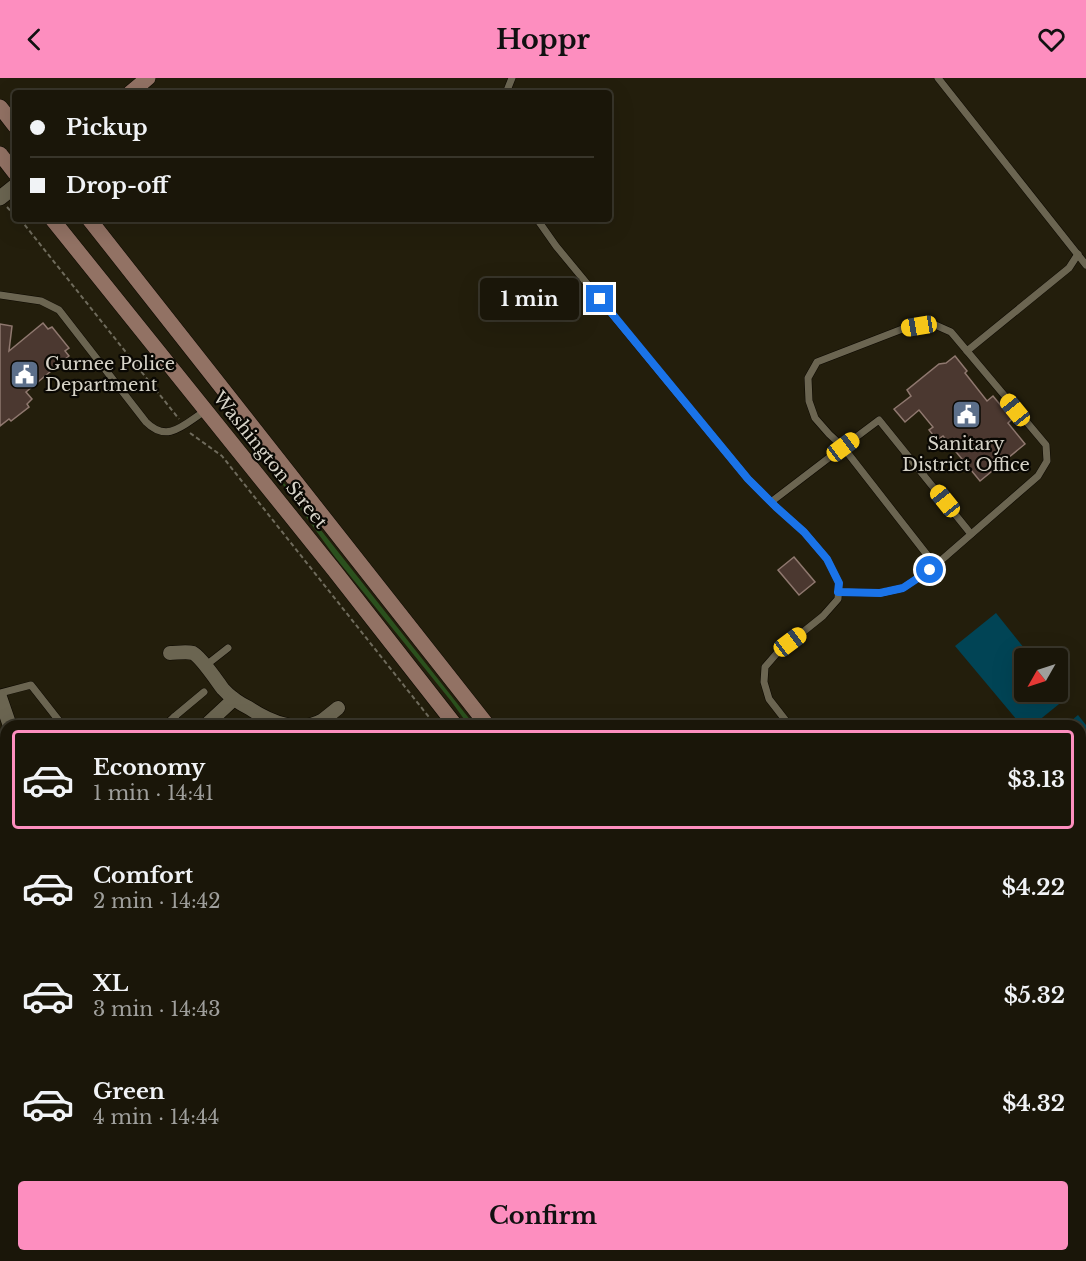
<!DOCTYPE html>
<meta charset="utf-8">
<style>
:root{--surface:#1a1609;--page:#272317;--text:#f1f3f6;--muted:#9f9f9c;--line:#38352a;--accent:#fd8ebf}
body{margin:0;font-family:"Libre Baskerville",serif;background:var(--page);color:var(--text);height:100vh;display:flex;flex-direction:column;font-size:22px;white-space:nowrap}
*{box-sizing:border-box;margin:0}
p{font-size:20px;color:var(--muted)}
.icon{flex:none;width:33px;height:33px;fill:none;stroke:currentColor;stroke-width:2;stroke-linecap:round;stroke-linejoin:round}
.map{position:relative;flex:1;overflow:hidden}
.sheet{position:absolute;left:0px;top:642px;width:1086px;height:542px;display:flex;flex-direction:column;background:var(--surface);border-radius:18px 18px 0 0;box-shadow:0 6px 24px #0002,0 0 0 2px var(--line)}
.sheet>*{flex:none}
.hud{position:absolute;left:12px;top:12px;width:600px;height:132px;border-radius:6px;box-shadow:0 6px 24px #0002,0 0 0 2px var(--line);display:grid;align-content:center;height:132px;padding:0 18px;background:var(--surface)}
.needle{width:39px;rotate:231deg}
.controls{position:absolute;left:1014px;top:570px;display:grid;gap:12px}
.controls a{display:grid;place-items:center;width:54px;height:54px;border-radius:6px;background:var(--surface);box-shadow:0 6px 24px #0002,0 0 0 2px var(--line);font-size:30px}
.end{position:absolute;width:27px;height:27px;margin:-14px;border:8px solid #1a73e8;background:#fff;box-shadow:0 0 0 3px #fff}
.from{border-radius:50%}
.bubble{position:absolute;height:42px;border-radius:6px;background:var(--surface);box-shadow:0 6px 24px #0002,0 0 0 2px var(--line);font-size:20px;font-weight:700;line-height:42px;text-align:center}
.car{position:absolute;width:18px;height:36px;margin:-18px -9px;border-radius:8px;box-shadow:0 0 4px 2px #0007;background:linear-gradient(#f5c518 24%,#345 0 40%,#f5c518 0 76%,#345 0 86%,#f5c518 0)}
.hud b{display:flex;align-items:center;gap:21px;height:57px;font-size:22px}
.hud b+b{border-top:2px solid var(--line)}
.hud i{width:15px;height:15px;background:var(--text)}
ul{padding:10px 0 0;list-style:none}
li{display:flex;align-items:center;gap:18px;height:99px;margin:0 12px 9px;padding:0 6px;border:3px solid transparent;border-radius:6px}
li div{flex:1}
li b{display:block;font-size:22px}
li em{font-style:normal;font-weight:700}
li.selected{border-color:var(--accent)}
li>.icon{width:54px;height:54px;stroke-width:1.5}
.cta{display:flex;gap:12px;margin-top:auto;padding:12px 18px}
.cta a{flex:1;height:69px;border-radius:6px;background:var(--accent);color:#111;font-size:24px;font-weight:700;line-height:69px;text-align:center}
header{display:flex;justify-content:space-between;align-items:center;height:78px;padding:0 18px;background:var(--accent);color:#111;font-size:27px;font-weight:700}
.map>svg:first-child{display:block}
</style>
<header><svg class="icon" aria-label="back" viewBox="0 0 24 24"><path d="M15 5l-7 7 7 7"/></svg>Hoppr<svg class="icon" aria-label="heart" viewBox="0 0 24 24"><path d="M12 20l-8-8c-3-5 5-10 8-4 3-6 11-1 8 4z"/></svg></header>
<div class="map">
<svg width="1086" height="1183" viewBox="0 0 1086 1183">
<rect width="100%" height="100%" fill="#231e0c"/>
<g fill="#2b501d">
<polygon points="268,386 269,386 475,648 469,648 451,623 335,479"/>
<polygon points="6,1012 6,1178 679,1178 680,1183 0,1183 0,1016"/>
</g>
<g fill="#014455">
<polygon points="996,535 1032,580 1024,580 1024,614 1058,613 1064,622 1032,648 1022,648 955,568"/>
<polygon points="1078,637 1086,647 1086,730 1080,722 1080,648 1065,648"/>
</g>
<g fill="#4b3830" stroke="#8f786f" stroke-width="1.5">
<polygon points="43,245 48,251 52,249 69,270 65,273 69,278 26,314 32,321 27,326 29,329 11,343 9,341 0,348 0,246 12,248 9,273"/>
<polygon points="955,278 967,293 965,295 987,323 993,318 1012,341 1008,345 1025,366 980,403 943,358 937,362 929,352 933,349 919,332 905,344 894,331 911,318 907,312 939,286 946,285"/>
<polygon points="794,479 815,504 799,517 778,492"/>
</g>
<g fill="none" stroke-linecap="round" stroke-linejoin="round">
<defs>
<g id="service">
<polyline points="938,0 1086,187"/>
<polyline points="506,15 512,0"/>
<polyline points="537,141 556,168 748,401 776,429 804,454 827,481 839,505 838,521 823,538 778,574 765,589 764,604 769,621 790,648"/>
<path d="M0 217 41 223 59 232 146 344C168 366 184 346 205 333"/>
<polyline points="771,424 843,369 829,356 815,340 809,323 808,300 817,284 905,250 933,246 951,254 967,273 1069,190 1078,176"/>
<polyline points="935,487 843,369 879,342 971,456"/>
<polyline points="838,514 881,515 903,510 930,492 1038,398 1047,383 1046,367 967,273"/>
<polyline points="205,588 228,570"/>
<polyline points="0,615 31,607 60,644 62,648"/>
<polyline points="174,639 204,614"/>
<polyline points="164,648 174,639 181,648"/>
<polyline points="0,751 6,759"/>
<polyline points="1080,866 1086,861"/>
<polyline points="1080,1001 1086,1008"/>
</g>
<g id="minor">
<path d="M170 575C176 575 187 573 193 575 201 579 217 603 223 611 230 619 239 625 249 630 270 644 299 656 323 642 328 638 333 634 338 630"/>
<polyline points="0,619 10,648"/>
<polyline points="205,648 234,621"/>
<polyline points="0,712 6,707"/>
</g>
<polyline id="tertiary" points="0,120 15,108"/>
<g id="secondary">
<polyline points="130,15 148,0"/>
<polyline points="0,29 15,48"/>
<polyline points="0,76 15,95"/>
<polyline points="52,141 334,492 456,648"/>
<polyline points="89,141 488,648"/>
<polyline points="710,1178 712,1183"/>
<polyline points="737,1178 738,1183"/>
</g>
</defs>
<use href="#service" stroke="#0c0800" stroke-width="8"/>
<use href="#minor" stroke="#0c0800" stroke-width="15"/>
<use href="#tertiary" stroke="#0c0800" stroke-width="16"/>
<use href="#secondary" stroke="#0c0800" stroke-width="16"/>
<g stroke="#6f6b5c" stroke-width="2" stroke-dasharray="4.5 3" stroke-linecap="butt">
<polyline points="7,129 15,138"/>
<polyline points="20,141 179,341"/>
<polyline points="190,355 222,378 436,648"/>
<polyline points="0,1039 6,1039"/>
<polyline points="559,1178 563,1183"/>
<polyline points="693,1178 694,1183"/>
</g>
<use href="#service" stroke="#6b6551" stroke-width="7"/>
<use href="#minor" stroke="#6b6551" stroke-width="14"/>
<use href="#tertiary" stroke="#6b6551" stroke-width="15"/>
<use href="#secondary" stroke="#927264" stroke-width="15"/>
</g>
<g fill="none" stroke-linecap="round" stroke-linejoin="round">
<polyline stroke="#1a73e8" stroke-width="8" points="600,221 748,401 776,429 804,454 827,481 839,505 838,514 880,515 903,510 930,492"/>
</g>
<defs>
<symbol id="civic-square" viewBox="-11 -11 22 22"><rect x="-9" y="-9" width="18" height="18" rx="4" fill="#5c6f8a" stroke="#0a0803"/><path d="M-.6-6.5H3V-4.5H.6V-3L4-1V1h2V6H-6V1h2V-1L-.6-3ZM-1.2 2.5V6h2.4V2.5Z" fill="#fff"/></symbol>
</defs>
<g fill-rule="evenodd">
<use href="#civic-square" x="8" y="280" width="33" height="33"/>
<use href="#civic-square" x="950" y="320" width="33" height="33"/>
</g>
<g text-anchor="middle" stroke-width="4.5" stroke-linejoin="round" paint-order="stroke">
<g font-size="18" fill="#d6d3c8" stroke="#0a0803" text-anchor="start">
<text x="45" y="292">Gurnee Police<tspan x="45" dy="21">Department</tspan></text>
<text x="966" y="372" text-anchor="middle">Sanitary<tspan x="966" dy="21">District Office</tspan></text>
</g>
<g font-size="18" fill="#d6d3c8" stroke="#0a0803">
<text transform="translate(270 382) rotate(51)" y="6">Washington Street</text>
</g>
</g>
</svg>
<div class="controls">
<a><svg class="needle" viewBox="-14 -14 28 28"><path d="M0-13l5 13h-10z" fill="#e53935"/><path d="M0 13l5-13h-10z" fill="#9f9f9c"/></svg></a>
</div>
<i class="end from" style="left:930px;top:492px"></i>
<i class="end" style="left:600px;top:221px"></i>
<div class="bubble" style="left:480px;top:200px;width:99px">1 min</div>
<i class="car" style="left:919px;top:248px;rotate:261deg"></i>
<i class="car" style="left:1015px;top:332px;rotate:321deg"></i>
<i class="car" style="left:843px;top:369px;rotate:53deg"></i>
<i class="car" style="left:945px;top:423px;rotate:321deg"></i>
<i class="car" style="left:790px;top:564px;rotate:53deg"></i>
<div class="hud">
<b><i class="from"></i>Pickup</b>
<b><i></i>Drop-off</b>
</div>
<section class="sheet">
<ul>
<li class="selected"><svg class="icon" aria-label="car" viewBox="0 0 24 24"><path d="M5 17H2v-5l4-1 3-4h7l3 4 3 1v5h-3M9 17h6M6 11h13"/><circle cx="7" cy="17" r="2"/><circle cx="17" cy="17" r="2"/></svg><div><b>Economy</b><p>1 min · 14:41</p></div><em>$3.13</em></li>
<li><svg class="icon" aria-label="car" viewBox="0 0 24 24"><path d="M5 17H2v-5l4-1 3-4h7l3 4 3 1v5h-3M9 17h6M6 11h13"/><circle cx="7" cy="17" r="2"/><circle cx="17" cy="17" r="2"/></svg><div><b>Comfort</b><p>2 min · 14:42</p></div><em>$4.22</em></li>
<li><svg class="icon" aria-label="car" viewBox="0 0 24 24"><path d="M5 17H2v-5l4-1 3-4h7l3 4 3 1v5h-3M9 17h6M6 11h13"/><circle cx="7" cy="17" r="2"/><circle cx="17" cy="17" r="2"/></svg><div><b>XL</b><p>3 min · 14:43</p></div><em>$5.32</em></li>
<li><svg class="icon" aria-label="car" viewBox="0 0 24 24"><path d="M5 17H2v-5l4-1 3-4h7l3 4 3 1v5h-3M9 17h6M6 11h13"/><circle cx="7" cy="17" r="2"/><circle cx="17" cy="17" r="2"/></svg><div><b>Green</b><p>4 min · 14:44</p></div><em>$4.32</em></li>
</ul>
<div class="cta"><a>Confirm</a></div>
</section>
</div>
